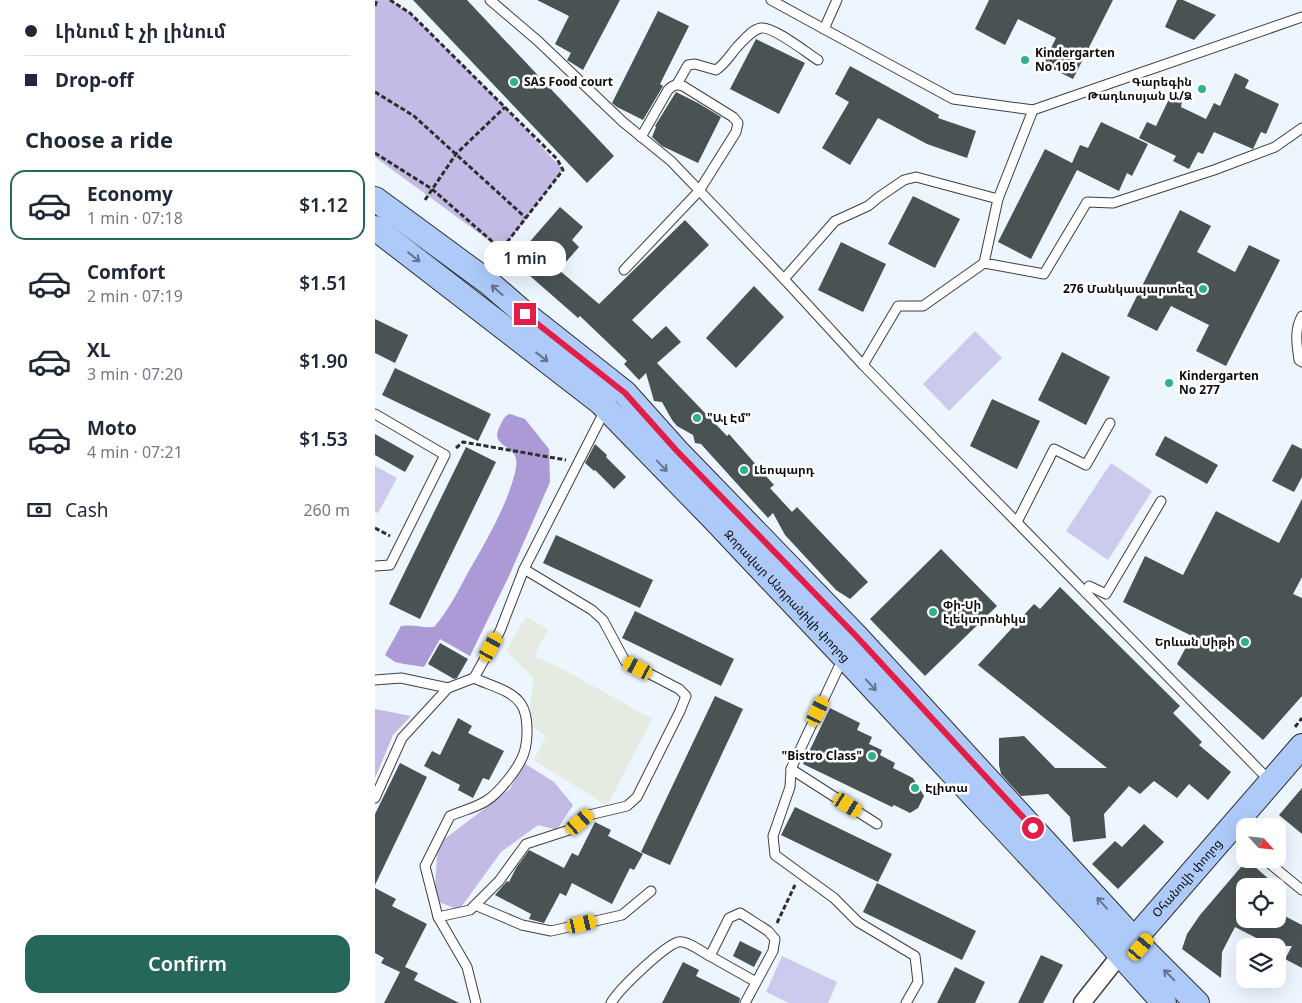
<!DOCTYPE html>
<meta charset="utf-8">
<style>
:root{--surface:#fff;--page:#f6f6f7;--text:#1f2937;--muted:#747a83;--line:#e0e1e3;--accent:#26675c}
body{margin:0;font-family:Georgia,"Noto Sans Armenian",serif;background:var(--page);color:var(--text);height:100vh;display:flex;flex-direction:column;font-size:19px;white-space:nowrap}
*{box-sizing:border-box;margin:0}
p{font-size:16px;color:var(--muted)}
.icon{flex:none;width:28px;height:28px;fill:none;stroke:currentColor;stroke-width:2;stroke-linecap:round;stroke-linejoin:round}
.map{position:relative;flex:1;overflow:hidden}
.sheet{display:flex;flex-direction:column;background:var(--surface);width:375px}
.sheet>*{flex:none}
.banner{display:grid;align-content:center;height:110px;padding:0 25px;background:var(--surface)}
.needle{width:32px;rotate:117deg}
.fabs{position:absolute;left:861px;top:818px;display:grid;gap:10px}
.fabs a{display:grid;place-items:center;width:50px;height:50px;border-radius:10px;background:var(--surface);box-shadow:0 5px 20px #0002;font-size:25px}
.end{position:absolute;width:22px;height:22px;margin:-11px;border:6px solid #e11d48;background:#fff;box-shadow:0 0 0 2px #fff}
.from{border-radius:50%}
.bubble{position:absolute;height:35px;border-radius:15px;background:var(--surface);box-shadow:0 5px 20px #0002;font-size:16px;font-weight:600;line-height:35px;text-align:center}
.car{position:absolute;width:15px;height:30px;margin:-15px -8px;border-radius:6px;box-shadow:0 0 4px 1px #0007;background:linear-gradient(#f5c518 24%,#345 0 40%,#f5c518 0 76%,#345 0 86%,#f5c518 0)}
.banner b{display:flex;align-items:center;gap:18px;height:48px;font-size:19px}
.banner b+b{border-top:1px solid var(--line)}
.banner i{width:12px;height:12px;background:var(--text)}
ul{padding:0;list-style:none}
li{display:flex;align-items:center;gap:15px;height:70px;margin:0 10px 8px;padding:0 15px;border:2px solid transparent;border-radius:15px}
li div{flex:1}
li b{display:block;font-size:19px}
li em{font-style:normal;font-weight:600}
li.selected{border-color:var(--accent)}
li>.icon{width:45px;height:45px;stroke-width:1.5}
h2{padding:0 25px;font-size:22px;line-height:60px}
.pay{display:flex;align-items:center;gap:12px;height:55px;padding:0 25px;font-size:19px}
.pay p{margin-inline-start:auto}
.button{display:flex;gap:10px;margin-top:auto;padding:10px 25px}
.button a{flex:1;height:58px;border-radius:15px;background:var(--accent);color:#fff;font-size:20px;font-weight:600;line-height:58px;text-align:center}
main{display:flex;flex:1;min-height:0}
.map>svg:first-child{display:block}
</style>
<main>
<section class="sheet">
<div class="banner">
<b><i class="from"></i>Լինում է չի լինում</b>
<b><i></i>Drop-off</b>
</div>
<h2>Choose a ride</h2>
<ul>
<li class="selected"><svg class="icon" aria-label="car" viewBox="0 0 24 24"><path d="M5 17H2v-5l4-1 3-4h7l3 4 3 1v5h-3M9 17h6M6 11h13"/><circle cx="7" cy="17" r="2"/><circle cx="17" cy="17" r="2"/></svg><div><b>Economy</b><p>1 min · 07:18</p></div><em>$1.12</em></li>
<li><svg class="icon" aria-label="car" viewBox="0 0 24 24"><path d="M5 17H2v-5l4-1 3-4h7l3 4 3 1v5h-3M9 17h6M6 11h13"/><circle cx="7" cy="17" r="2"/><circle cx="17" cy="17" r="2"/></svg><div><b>Comfort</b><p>2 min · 07:19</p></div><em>$1.51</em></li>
<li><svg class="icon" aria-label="car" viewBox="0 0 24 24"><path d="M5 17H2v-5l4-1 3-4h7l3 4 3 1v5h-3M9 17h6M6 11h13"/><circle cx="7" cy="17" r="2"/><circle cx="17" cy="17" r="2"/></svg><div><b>XL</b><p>3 min · 07:20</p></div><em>$1.90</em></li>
<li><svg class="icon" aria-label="car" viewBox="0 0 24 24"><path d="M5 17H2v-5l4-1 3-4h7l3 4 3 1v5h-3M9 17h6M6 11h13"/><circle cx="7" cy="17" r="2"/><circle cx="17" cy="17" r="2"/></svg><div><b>Moto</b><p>4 min · 07:21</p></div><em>$1.53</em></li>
</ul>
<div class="pay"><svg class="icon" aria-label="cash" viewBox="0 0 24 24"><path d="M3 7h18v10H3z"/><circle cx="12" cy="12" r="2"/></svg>Cash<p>260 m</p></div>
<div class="button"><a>Confirm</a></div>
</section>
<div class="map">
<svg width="927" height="1003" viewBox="0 0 927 1003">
<rect width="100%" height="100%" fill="#edf5fe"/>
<polygon fill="#e5ebe1" points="151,617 173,629 159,656 184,667 277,719 232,806 159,760 171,736 154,724 158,677 131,651"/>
<g fill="#c3bae5">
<polygon points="0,0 15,0 35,13 130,107 188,170 127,250 0,157"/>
<polygon points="0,709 36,716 18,735 0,778"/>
<polygon points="149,763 179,782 198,805 182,830 163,825 126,852 84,910 59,900 63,844 135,789"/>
</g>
<path fill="#ab9ad5" d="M135 414 150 419 174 449 175 482 134 576 95 656 65 639 49 667 29 664 20 662 10 655 26 626C37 624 47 628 59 627 74 610 84 589 95 569 113 538 131 507 140 473 141 467 143 460 139 454 130 443 115 443 126 424 128 420 130 415 135 414Z"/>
<g fill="#cdcbed">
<polygon points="600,331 627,358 574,411 548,384"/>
<polygon points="736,463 777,491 733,560 691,531"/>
<polygon points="0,466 22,478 3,513 0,512"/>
<polygon points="407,956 462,982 453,1003 414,1003 391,992"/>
</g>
<g fill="#4a5354">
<polygon points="38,0 92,0 239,156 212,183"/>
<polygon points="162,0 245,0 208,70 192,60 196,53 180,44 194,16"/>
<polygon points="614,0 738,0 698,79 668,64 681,38 643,19 630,45 600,29"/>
<polygon points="802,0 808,0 841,15 819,40 790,27"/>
<polygon points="283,11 314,26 285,84 288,86 268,120 242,107 237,103"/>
<polygon points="381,39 430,63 404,114 355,89"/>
<polygon points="475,66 564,115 563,118 601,131 592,158 552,144 503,118 475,165 447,148 474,102 460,94"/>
<polygon points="860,73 874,80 870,88 904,104 891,134 886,132 878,149 839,132 828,154 823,152 814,169 798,161 801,156 764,138 772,122 781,126 796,95 807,101 806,107 831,119 839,103 845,106"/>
<polygon points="301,92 323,103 346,117 323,163 287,146 277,137 281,127 280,126"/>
<polygon points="726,122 773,144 757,176 752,173 744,191 702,170 656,259 623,242 670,149 697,163 705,145 713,148"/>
<polygon points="538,196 585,219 560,268 513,244"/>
<polygon points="185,207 208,227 197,240 204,247 184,270 224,304 310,220 334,245 257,320 277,339 291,326 306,342 282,363 352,436 354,434 399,485 395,488 417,512 422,507 493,582 475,599 461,590 410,535 398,513 393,518 326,444 320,443 318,435 302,426 297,420 287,402 279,401 271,373 264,380 249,364 252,361 205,316 203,318 138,261"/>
<polygon points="805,210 836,226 822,252 860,272 874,245 905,260 851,366 821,351 834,325 796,306 782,331 752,316"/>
<polygon points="466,242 511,264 488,312 443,290"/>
<polygon points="379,286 409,317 361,368 331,338"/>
<polygon points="0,319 33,335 20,363 0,353"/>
<polygon points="687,352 735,377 711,425 663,400"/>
<polygon points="20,368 116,414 103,441 7,395"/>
<polygon points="617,399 665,421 642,469 595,446"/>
<polygon points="0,434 39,456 30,472 0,455"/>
<polygon points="790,436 843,465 832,484 780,455"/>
<polygon points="220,444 232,455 231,457 251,477 239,489 220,470 219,471 210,463"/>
<polygon points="917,444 927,449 927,477 919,492 897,481"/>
<polygon points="91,447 121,462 45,619 14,604"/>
<polygon points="927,499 927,577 918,594 927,598 927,696 888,740 802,664 817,636 748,602 770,556 808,575 841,511 904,543"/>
<polygon points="181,535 278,580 265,608 168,563"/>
<polygon points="566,549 622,606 550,676 495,619"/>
<polygon points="685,587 805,706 798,713 827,742 824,745 856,772 833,800 814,784 802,798 779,781 765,794 754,786 729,814 731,838 698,842 695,817 673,794 646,796 626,774 624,765 624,738 649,736 680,768 732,768 603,665 659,604 665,609"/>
<polygon points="260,611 359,659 346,686 247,638"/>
<polygon points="65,643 93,659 82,678 79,679 53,664"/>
<polygon points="340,696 368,709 295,865 266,852"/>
<polygon points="455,708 485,723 482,730 497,737 494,744 507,750 505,755 520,763 518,768 538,778 549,796 543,808 535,813 519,805 517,807 428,764"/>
<polygon points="83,718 97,726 93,733 129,751 114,780 108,778 98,798 83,790 85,785 49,766 57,751 65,755"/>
<polygon points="25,763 52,777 0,885 0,814"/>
<polygon points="927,788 927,834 904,815"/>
<polygon points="420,807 517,854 503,882 406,835"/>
<polygon points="220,822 236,830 233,836 268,854 259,870 255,868 237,904 197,883 191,896 185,893 169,923 154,919 156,914 120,895 132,881 134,882 141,868 154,850 189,868 197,853 203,856"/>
<polygon points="769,824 789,842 743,889 717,864 740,841 747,847"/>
<polygon points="872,860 902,886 870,886 870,919 902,919 902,912 927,925 927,968 910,959 917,946 897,946 860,927 847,952 846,978 807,949 812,934 825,915"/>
<polygon points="502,883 601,931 587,960 488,912"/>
<polygon points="0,888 21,899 17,906 52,924 30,967 43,973 39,980 84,1003 9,1003 25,972 6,963 9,958 0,953"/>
<polygon points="365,941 387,952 379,967 358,956"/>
<polygon points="666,955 688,965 668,1003 643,1003"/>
<polygon points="308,962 324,970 321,976 365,998 364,1003 287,1003"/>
<polygon points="580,967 610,982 600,1003 562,1003"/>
</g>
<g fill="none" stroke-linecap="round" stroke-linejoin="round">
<defs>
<g id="service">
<polyline points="115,0 163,41 248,122 296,161 409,279 488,365 895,781"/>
<polyline points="396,0 449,29"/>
<polyline points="462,0 449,29 578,99 658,110 623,199 609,263 669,274 712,202 738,203 839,170 900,147 927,128"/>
<path d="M302 84 313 65 320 64 341 70C351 63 355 55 362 47 369 40 376 30 386 28 398 26 432 53 443 60"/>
<polyline points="658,110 927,17"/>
<path d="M249 270 324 191 361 132 363 123 358 117 308 86C301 84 298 85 293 90L266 137"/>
<polyline points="409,279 460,221 493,206 504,197 529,180 541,177 623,199"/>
<path d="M927 316C919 330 922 345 924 360L927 362"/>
<polyline points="488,365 523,306 548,306 609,263"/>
<polyline points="0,414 70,455 15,565 0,566"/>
<polyline points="642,522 679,449 711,465 735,423"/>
<polyline points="711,593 714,586 731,594 786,501"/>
<polyline points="468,658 416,769 415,787 398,836 400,855 459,898 483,922 540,956 543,982 531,1003"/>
<polyline points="0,680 26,678 73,688"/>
<polyline points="416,769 502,824"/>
<polyline points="0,798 27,738 73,688 99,678"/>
<polyline points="857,829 870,842"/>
<polyline points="889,859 927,890"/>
<polyline points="100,905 147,925 176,931 247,915 276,891"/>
<polyline points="63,917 95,910 124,881 151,844 197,829 214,815 252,806 262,797 305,711 311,696 304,689 250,661 228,620 217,610 149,569"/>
<path d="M101 1003 92 967 63 917 50 866 75 816C86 811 100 808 111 801 124 793 144 768 149 753 153 740 154 716 146 704 137 690 113 685 99 678L125 631 149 569 230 410"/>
<path d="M236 1003C244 989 288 947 303 942 312 940 327 952 335 956"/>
<polyline points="370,1003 398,951 400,939 393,931 365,913 354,918 335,956 381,982"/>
</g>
<polyline id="minor" points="707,1003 745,955"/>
<g id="secondary">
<polyline points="0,199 113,282 150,314 250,393 301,450 482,637 766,947 822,1003"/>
<path id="s1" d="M0 228 225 402 337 517 477 665 711 916 789 1003"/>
<path id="s2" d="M750 950 927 746"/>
</g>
</defs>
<use href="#service" stroke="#3f3f3f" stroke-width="11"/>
<use href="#minor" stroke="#3f3f3f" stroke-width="19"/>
<use href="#secondary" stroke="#2e2e2e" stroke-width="26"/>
<g stroke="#2e2e2e" stroke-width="3" stroke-dasharray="5 2.5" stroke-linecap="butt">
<polyline points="15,0 35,13 182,159 188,170 119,259"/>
<polyline points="0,6 2,0"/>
<polyline points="0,92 39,116 151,218"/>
<polyline points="0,153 57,189 127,250"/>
<polyline points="50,200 81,154 130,107"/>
<polyline points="81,448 88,442 191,460"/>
<polyline points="0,528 15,536"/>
<polyline points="920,727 927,718"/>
<polyline points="402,923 420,885"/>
</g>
<use href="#service" stroke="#fff" stroke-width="9"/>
<use href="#minor" stroke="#fff" stroke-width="16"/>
<use href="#secondary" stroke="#adcaf9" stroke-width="24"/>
</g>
<defs><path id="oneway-shaft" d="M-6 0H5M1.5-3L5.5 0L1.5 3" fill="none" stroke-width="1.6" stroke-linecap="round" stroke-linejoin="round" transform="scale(1.25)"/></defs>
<g stroke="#65748e">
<use href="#oneway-shaft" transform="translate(39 257) rotate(38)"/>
<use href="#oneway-shaft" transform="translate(122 290) rotate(-139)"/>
<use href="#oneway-shaft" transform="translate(167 357) rotate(38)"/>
<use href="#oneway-shaft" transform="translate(287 466) rotate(46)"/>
<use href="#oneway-shaft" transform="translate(496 685) rotate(47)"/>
<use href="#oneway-shaft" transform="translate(727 903) rotate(-132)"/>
<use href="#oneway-shaft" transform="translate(794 975) rotate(-135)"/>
</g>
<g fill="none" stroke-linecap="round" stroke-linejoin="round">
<polyline stroke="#e11d48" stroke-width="6" points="150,314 250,393 301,450 482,637 658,828"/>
</g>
<g fill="#2fb289" stroke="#fff" stroke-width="2">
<circle cx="650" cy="60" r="5"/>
<circle cx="139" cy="82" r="5"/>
<circle cx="827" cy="89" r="5"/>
<circle cx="828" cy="289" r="5"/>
<circle cx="794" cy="383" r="5"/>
<circle cx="322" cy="418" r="5"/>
<circle cx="369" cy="470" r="5"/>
<circle cx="558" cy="612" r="5"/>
<circle cx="870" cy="642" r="5"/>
<circle cx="497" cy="756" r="5"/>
<circle cx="540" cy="788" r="5"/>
</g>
<g text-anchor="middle" stroke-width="5" stroke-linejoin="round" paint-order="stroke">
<g font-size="12" font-weight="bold" fill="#0c0c0c" stroke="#fff" text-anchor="start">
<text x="660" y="57">Kindergarten<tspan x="660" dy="14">No 105</tspan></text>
<text x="149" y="86">SAS Food court</text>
<text x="817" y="86" text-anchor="end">Գարեգին<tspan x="817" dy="14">Թադևոսյան Ա/Ձ</tspan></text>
<text x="818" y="293" text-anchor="end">276 Մանկապարտեզ</text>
<text x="804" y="380">Kindergarten<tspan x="804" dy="14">No 277</tspan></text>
<text x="332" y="422">"Ալ Էմ"</text>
<text x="379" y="474">Լեոպարդ</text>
<text x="568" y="609">Փի-Սի<tspan x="568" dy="14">էլեկտրոնիկս</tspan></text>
<text x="860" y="646" text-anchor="end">Երևան Սիթի</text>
<text x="487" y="760" text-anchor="end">"Bistro Class"</text>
<text x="550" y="792">Էլիտա</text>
</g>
<g font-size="12" fill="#0c0c0c" stroke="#fff">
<text dy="4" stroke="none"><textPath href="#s1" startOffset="554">Զորավար Անդրանիկի փողոց</textPath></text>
<text dy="4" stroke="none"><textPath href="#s2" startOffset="95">Օհանովի փողոց</textPath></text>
</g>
</g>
</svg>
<div class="fabs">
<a><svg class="needle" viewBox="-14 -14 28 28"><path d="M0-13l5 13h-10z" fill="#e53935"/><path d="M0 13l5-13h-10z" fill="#747a83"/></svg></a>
<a><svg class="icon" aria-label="locate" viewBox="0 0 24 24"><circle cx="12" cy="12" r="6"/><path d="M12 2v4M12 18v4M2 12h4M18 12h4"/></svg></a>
<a><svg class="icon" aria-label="layers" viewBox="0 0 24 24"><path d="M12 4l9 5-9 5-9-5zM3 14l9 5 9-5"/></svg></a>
</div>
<i class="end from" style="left:658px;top:828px"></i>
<i class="end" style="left:150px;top:314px"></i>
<div class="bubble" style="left:109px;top:241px;width:82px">1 min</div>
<i class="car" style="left:116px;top:647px;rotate:29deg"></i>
<i class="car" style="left:263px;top:668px;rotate:297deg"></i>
<i class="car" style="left:443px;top:711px;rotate:25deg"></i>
<i class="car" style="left:473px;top:805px;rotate:123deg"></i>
<i class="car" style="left:205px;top:822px;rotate:49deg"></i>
<i class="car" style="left:207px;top:924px;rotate:77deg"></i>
<i class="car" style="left:766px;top:947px;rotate:40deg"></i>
</div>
</main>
